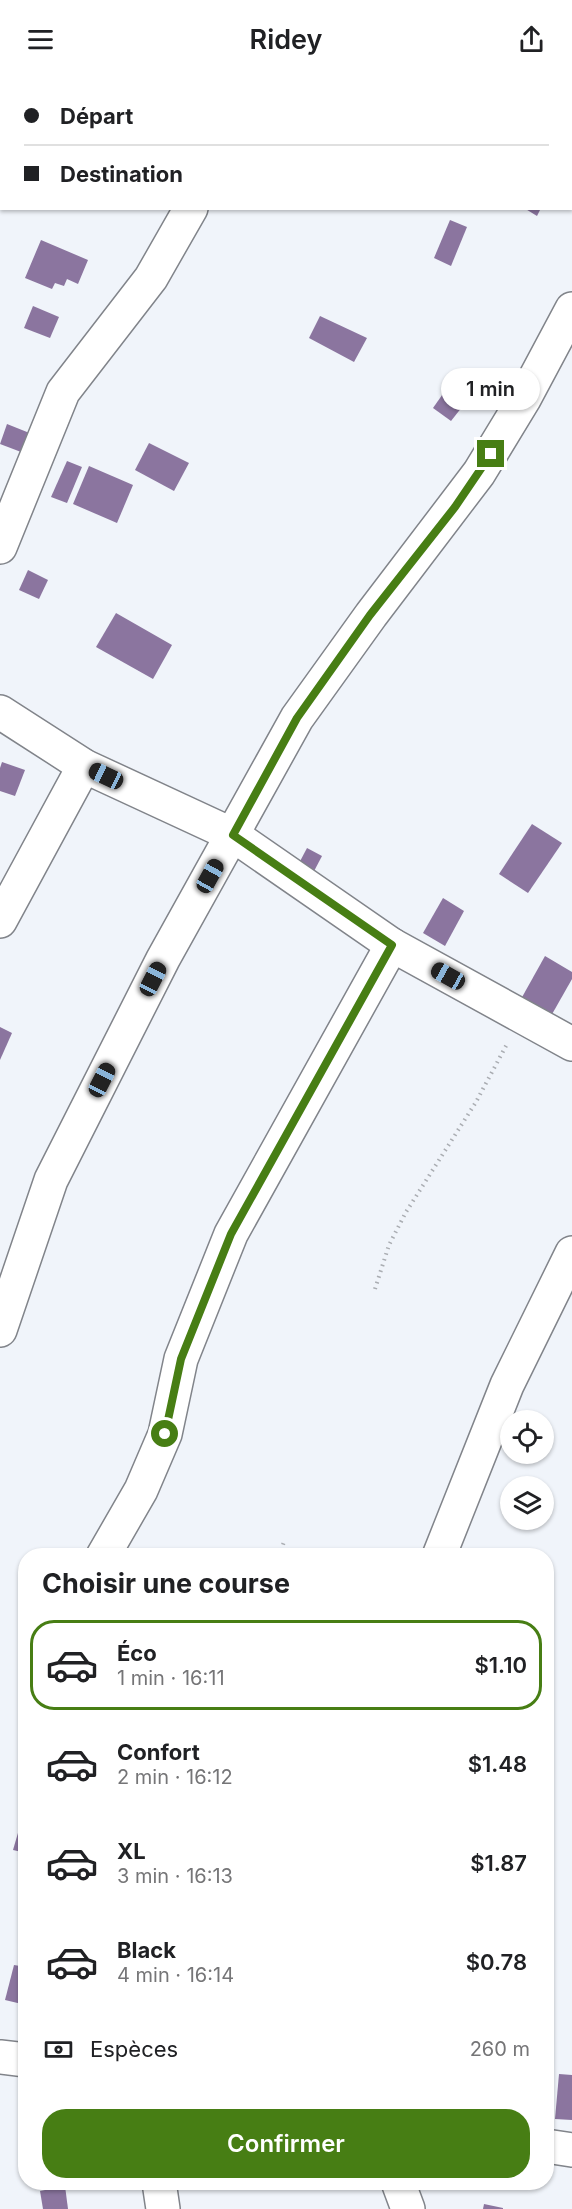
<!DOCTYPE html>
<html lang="fr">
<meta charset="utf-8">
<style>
:root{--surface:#fff;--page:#f2f2f2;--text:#202124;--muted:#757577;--line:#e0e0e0;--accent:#477e14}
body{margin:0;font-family:Inter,sans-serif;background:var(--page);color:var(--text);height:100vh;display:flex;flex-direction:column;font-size:22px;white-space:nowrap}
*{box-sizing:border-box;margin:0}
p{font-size:20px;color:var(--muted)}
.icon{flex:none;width:33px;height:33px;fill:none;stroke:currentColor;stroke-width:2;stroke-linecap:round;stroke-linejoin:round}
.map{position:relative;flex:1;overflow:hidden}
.sheet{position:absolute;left:18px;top:1470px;width:536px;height:642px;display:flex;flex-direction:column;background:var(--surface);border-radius:24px;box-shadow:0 2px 4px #0004}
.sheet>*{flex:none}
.hud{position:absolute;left:0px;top:0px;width:573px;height:132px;box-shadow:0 2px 4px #0004;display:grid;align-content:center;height:132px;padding:0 24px;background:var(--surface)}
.controls{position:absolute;left:500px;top:1332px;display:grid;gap:12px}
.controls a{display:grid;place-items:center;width:54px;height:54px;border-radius:50%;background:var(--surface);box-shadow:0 2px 4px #0004;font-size:30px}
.end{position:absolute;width:27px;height:27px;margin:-14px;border:8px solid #477e14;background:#fff;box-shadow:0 0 0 3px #fff}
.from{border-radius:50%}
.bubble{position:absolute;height:42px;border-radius:21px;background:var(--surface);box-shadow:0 2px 4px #0004;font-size:20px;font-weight:600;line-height:42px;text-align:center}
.car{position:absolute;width:18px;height:36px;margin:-18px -9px;border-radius:8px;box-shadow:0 0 4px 2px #0007;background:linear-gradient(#222 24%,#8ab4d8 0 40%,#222 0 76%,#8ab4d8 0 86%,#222 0)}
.hud b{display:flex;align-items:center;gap:21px;height:57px;font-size:22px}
.hud b+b{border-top:2px solid var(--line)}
.hud i{width:15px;height:15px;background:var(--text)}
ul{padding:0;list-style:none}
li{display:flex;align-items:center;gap:18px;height:90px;margin:0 12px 9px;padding:0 12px;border:3px solid transparent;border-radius:24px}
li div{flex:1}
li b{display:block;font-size:22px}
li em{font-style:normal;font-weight:600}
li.current{border-color:var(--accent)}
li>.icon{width:54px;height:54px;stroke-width:1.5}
h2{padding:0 24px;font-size:27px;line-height:72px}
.pay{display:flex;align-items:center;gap:15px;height:66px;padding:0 24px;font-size:22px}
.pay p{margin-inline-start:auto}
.action{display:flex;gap:12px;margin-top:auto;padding:12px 24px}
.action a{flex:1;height:69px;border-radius:24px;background:var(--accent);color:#fff;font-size:24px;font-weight:600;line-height:69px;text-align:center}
header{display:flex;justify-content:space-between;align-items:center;height:78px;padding:0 24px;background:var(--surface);font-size:27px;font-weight:600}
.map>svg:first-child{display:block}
</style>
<header><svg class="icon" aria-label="menu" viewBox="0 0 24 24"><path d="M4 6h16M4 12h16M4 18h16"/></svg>Ridey<svg class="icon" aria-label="share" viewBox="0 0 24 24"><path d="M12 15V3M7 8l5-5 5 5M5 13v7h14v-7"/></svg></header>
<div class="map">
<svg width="572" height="2131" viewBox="0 0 572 2131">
<rect width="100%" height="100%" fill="#f0f4fa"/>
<g fill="#8b759f">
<polygon points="524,130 541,130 537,138"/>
<polygon points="450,142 467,149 451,188 434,180"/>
<polygon points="41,162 88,182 78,206 67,201 64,208 55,205 52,211 25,200"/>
<polygon points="33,228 59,239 50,260 24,250"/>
<polygon points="320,238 367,260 354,284 309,260"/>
<polygon points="447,310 466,324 451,343 433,330"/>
<polygon points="7,346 37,358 29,377 0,366"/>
<polygon points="149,365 189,385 174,413 135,392"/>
<polygon points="67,383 82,389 67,425 51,419"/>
<polygon points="89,388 133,407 117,445 73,426"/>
<polygon points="28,492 48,502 39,521 19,512"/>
<polygon points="116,535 172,567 153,601 96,569"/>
<polygon points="2,684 25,692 15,718 0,713 0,690"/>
<polygon points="532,746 562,765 528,815 499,796"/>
<polygon points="307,770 322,778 312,797 297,789"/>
<polygon points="443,820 464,833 445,868 423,855"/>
<polygon points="545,878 572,894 572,901 551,938 521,921"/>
<polygon points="0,949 12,955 0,982"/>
<polygon points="20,1748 26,1749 26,1775 13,1772"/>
<polygon points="14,1887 26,1889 26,1927 5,1922"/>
<polygon points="559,1996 572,1997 572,2042 555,2041"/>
<polygon points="23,2061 26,2061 26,2078 24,2078"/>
<polygon points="65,2108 68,2131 43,2131 40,2113"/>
<polygon points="484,2126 503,2130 503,2131 483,2131"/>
</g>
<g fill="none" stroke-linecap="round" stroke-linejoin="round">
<defs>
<g id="minor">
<polyline points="267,2 268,0"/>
<polyline points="0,469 63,314 151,200 191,130"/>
<polyline points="0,634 84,688 233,757 392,867 572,966"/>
<polyline points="0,843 84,688"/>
<polyline points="0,1252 51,1102 163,881 297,640 371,537 479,395 524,321 572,231"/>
<polyline points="103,1478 141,1412 165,1356 181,1281 231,1156 392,867"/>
<polyline points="439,1478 507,1307 572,1175"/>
<polyline points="0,1979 26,1982"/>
<polyline points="546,2068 572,2072"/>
<polyline points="159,2104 163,2131"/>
<polyline points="398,2104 408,2131"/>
</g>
</defs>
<use href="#minor" stroke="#81848a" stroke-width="36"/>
<g stroke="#aaadb2" stroke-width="4" stroke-dasharray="1.5 4.5" stroke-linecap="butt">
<polyline points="375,1211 389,1167 406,1134 476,1024 507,966"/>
<polyline points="279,1478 285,1461"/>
</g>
<use href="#minor" stroke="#fff" stroke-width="33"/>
</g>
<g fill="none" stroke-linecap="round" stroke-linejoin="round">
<polyline stroke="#477e14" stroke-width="8" points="165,1356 181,1281 231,1156 392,867 233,757 297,640 370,537 455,429 491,376"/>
</g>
</svg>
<div class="controls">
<a><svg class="icon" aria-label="locate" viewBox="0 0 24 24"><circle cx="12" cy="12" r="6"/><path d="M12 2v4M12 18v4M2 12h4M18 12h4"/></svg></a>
<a><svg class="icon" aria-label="layers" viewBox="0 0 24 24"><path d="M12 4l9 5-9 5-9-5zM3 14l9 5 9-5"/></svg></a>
</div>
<i class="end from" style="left:165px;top:1356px"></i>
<i class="end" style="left:491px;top:376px"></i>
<div class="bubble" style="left:441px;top:290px;width:99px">1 min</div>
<i class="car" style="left:106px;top:698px;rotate:295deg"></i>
<i class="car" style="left:210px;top:798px;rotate:29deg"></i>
<i class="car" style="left:448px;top:898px;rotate:299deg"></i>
<i class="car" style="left:153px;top:901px;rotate:27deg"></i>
<i class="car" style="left:102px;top:1002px;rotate:27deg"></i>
<div class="hud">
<b><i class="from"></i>Départ</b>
<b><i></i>Destination</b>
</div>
<section class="sheet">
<h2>Choisir une course</h2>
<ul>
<li class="current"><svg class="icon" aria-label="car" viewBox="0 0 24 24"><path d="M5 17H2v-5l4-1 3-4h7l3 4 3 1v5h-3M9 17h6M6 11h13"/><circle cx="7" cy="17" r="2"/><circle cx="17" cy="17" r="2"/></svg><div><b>Éco</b><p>1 min · 16:11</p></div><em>$1.10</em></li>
<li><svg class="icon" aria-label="car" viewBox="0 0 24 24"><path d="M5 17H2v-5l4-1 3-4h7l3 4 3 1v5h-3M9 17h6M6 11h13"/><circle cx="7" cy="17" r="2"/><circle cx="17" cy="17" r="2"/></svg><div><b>Confort</b><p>2 min · 16:12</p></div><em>$1.48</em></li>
<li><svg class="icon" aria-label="car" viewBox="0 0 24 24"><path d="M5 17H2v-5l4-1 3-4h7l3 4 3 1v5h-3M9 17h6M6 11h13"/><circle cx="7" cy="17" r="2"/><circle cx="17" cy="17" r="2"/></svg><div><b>XL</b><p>3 min · 16:13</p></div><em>$1.87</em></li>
<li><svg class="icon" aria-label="car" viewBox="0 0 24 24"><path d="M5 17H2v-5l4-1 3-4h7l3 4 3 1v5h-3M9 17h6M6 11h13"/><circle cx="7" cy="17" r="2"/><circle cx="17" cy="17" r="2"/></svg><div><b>Black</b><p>4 min · 16:14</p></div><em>$0.78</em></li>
</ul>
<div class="pay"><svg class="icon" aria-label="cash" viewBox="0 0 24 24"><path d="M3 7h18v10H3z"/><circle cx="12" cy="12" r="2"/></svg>Espèces<p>260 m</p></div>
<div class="action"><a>Confirmer</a></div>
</section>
</div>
